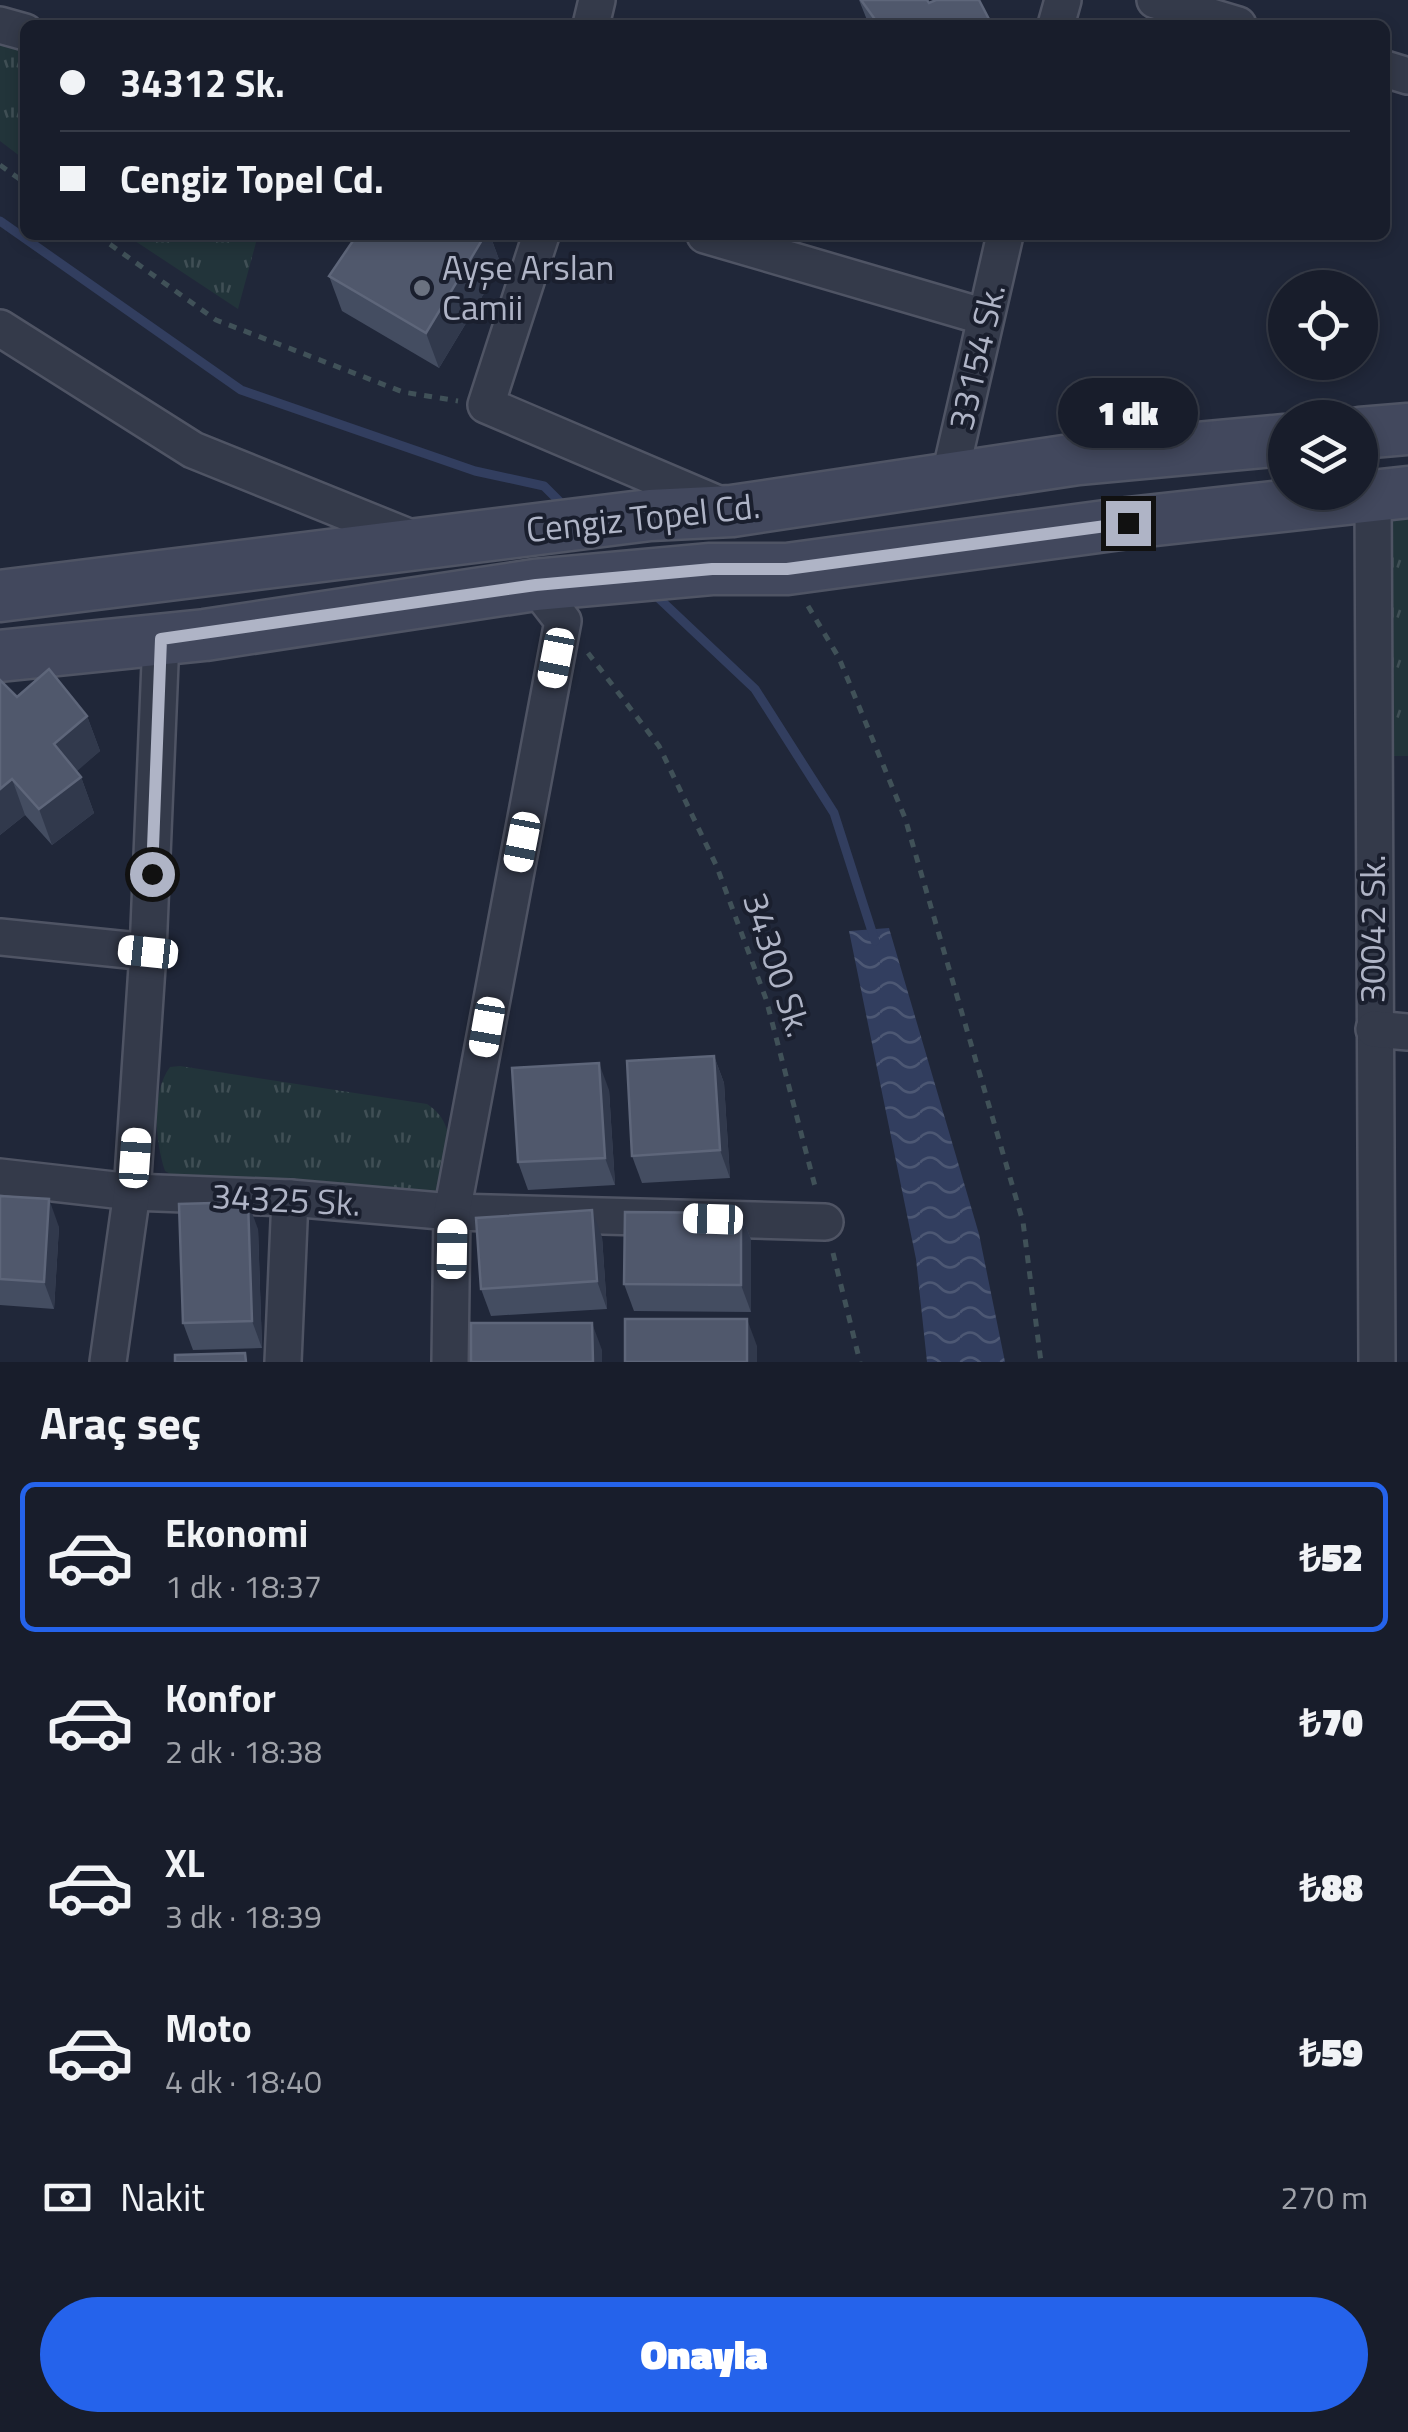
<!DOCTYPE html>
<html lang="tr">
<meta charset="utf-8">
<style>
:root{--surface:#181d2b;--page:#252a37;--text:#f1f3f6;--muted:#9fa2a9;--line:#363b47;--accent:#2563eb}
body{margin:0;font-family:"Titillium Web",sans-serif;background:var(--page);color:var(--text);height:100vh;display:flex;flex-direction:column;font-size:38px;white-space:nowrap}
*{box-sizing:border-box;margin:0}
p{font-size:32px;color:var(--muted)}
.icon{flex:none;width:55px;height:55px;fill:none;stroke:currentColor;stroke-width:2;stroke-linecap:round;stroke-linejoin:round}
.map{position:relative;height:1362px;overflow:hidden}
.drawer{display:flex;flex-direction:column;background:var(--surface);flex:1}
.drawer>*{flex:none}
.top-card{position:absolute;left:20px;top:20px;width:1370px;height:220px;border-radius:15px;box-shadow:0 5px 15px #0003,0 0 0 2px var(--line);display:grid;align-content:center;height:220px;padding:0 40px;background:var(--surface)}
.controls{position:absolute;left:1268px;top:270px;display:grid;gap:20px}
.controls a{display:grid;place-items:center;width:110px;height:110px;border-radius:50%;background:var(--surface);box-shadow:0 5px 15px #0003,0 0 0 2px var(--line);font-size:50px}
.end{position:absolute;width:45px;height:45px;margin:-22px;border:12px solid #afb4c6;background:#111;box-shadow:0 0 0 5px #111}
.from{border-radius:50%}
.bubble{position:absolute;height:70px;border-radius:35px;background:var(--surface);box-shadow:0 5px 15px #0003,0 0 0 2px var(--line);font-size:32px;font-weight:800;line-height:70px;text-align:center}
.car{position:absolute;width:30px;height:60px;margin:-30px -15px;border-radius:12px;box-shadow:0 0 8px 2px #0007;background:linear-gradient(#fff 24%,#345 0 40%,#fff 0 76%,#345 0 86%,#fff 0)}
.top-card b{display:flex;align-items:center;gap:35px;height:95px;font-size:38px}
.top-card b+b{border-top:2px solid var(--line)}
.top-card i{width:25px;height:25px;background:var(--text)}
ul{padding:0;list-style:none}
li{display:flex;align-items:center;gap:30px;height:150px;margin:0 20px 15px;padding:0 20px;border:5px solid transparent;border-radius:15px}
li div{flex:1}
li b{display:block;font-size:38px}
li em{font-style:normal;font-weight:800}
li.on{border-color:var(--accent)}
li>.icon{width:90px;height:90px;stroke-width:1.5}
h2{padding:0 40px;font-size:45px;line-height:120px}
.pay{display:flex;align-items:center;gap:25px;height:110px;padding:0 40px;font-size:38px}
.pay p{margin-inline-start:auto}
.action{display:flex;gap:20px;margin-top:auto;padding:20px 40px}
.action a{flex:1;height:115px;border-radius:60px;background:var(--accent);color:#fff;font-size:40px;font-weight:800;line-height:115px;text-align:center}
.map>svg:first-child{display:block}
</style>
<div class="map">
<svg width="1408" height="1362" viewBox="0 0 1408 1362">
<defs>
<pattern id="park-tufts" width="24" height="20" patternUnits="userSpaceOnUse" patternTransform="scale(2.5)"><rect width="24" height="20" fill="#22343a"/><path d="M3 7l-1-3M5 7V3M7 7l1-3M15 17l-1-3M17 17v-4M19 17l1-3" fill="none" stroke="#404f55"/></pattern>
<pattern id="water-waves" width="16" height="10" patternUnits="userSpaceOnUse" patternTransform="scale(2.5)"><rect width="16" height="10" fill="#323e5f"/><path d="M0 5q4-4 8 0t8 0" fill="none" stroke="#4d5874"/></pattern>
</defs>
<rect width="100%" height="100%" fill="#202739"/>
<g fill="url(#park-tufts)">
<polygon points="0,42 25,50 25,160 0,141"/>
<polygon points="126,235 258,235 238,309"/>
<polygon points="1408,516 1408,756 1390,756 1381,524"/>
<path d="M180 1066 427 1104C458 1123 454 1168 434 1195L183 1181 165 1171C155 1142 151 1092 170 1067Z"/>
</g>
<polygon fill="url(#water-waves)" points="889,928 979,1234 1005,1362 927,1362 916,1259 849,931"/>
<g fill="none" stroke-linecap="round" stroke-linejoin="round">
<g stroke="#323e5f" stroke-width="9">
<polyline points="0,221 241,390 475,471 544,486 565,507"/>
<polyline points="651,591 755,689 834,813 875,941"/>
</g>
<defs>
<g id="street">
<polyline points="1155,0 1238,25"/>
<polyline points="0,25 25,32"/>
<polyline points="591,25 597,0"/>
<polyline points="1056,25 1063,0"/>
<polyline points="1385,69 1408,76"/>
<polyline points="541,235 486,405 725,507"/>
<polyline points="705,235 985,317"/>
<polyline points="0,328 193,450 416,540"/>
<polyline points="949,479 1005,235"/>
<polyline points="1373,496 1377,1362"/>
<polyline points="0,937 148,952"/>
<polyline points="1374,1029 1408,1032"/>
<polyline points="0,1177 132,1192 290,1198 452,1212 825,1222"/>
<polyline points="108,1362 132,1192 148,952 161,639"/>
<polyline points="283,1362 290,1198"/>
<polyline points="450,1362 452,1212 563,621 535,585"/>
</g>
<g id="secondary">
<polyline points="1360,433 1408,429"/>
<polyline points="0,596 650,515 732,511 1078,459 1285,440"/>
<polyline points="0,656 205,635 535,585 711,569 787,569 1128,523 1408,492"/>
</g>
</defs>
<use href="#street" stroke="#4f5464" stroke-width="40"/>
<use href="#secondary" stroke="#4f5464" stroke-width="55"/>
<g stroke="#405158" stroke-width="5" stroke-dasharray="8 8" stroke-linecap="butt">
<polyline points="0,165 25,183"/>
<polyline points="97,235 216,320 403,392 458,401"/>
<polyline points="808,606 839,658 905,818 1023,1222 1041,1362"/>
<polyline points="588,653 659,746 717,867 766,999 816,1190"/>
<polyline points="833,1253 860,1362"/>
</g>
<use href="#street" stroke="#343a4a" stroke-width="35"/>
<use href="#secondary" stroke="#42485d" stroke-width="50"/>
</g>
<g fill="#444d61">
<polygon points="859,0 927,0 929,3 992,25 869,25"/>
<polygon points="357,235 490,235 501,265 439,368 342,311 329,276"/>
<polygon points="17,697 87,716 100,751 76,771 81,777 94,813 52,845 25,815 0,835"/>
<polygon points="714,1056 724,1083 730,1178 642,1183 632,1156"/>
<polygon points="609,1090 615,1185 528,1190 518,1162"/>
<polygon points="0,1196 59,1227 54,1309 0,1305"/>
<polygon points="741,1213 751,1240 751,1312 634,1311 624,1284"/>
<polygon points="258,1229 262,1348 193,1350 183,1323"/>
<polygon points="602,1237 607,1309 491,1316 481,1289"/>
</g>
<g fill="#31394c">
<polygon points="485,235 490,235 501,265 439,368 426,333"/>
<polygon points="87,716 100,751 67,780 54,744"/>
<polygon points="81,777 94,813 52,845 39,809"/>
<polygon points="12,779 25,815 0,835 0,789"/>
<polygon points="714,1056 724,1083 730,1178 720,1150"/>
<polygon points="599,1063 609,1090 615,1185 605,1158"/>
<polygon points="49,1199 59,1227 54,1309 44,1282"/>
<polygon points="248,1202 258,1229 262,1348 252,1321"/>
<polygon points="592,1210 602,1237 607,1309 597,1281"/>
<polygon points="741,1213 751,1240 751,1312 741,1285"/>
<polygon points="747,1319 757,1346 757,1362 747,1362"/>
<polygon points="592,1323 602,1350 602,1362 593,1362"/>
</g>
<g fill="#50586c" stroke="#5e667a" stroke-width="2.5">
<polygon points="861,0 927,0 929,3 936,0 979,0 992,25 879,25"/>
<polygon points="357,235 485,235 426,333 329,276"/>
<polygon points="49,669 87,716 54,744 81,777 39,809 12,779 0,789 0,680 17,697"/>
<polygon points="714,1056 720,1150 632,1156 627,1061"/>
<polygon points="599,1063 605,1158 518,1162 512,1068"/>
<polygon points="0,1196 49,1199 44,1282 0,1279"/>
<polygon points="248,1202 252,1321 183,1323 179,1204"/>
<polygon points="592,1210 597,1281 481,1289 476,1218"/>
<polygon points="625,1212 741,1213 741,1285 624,1284"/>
<rect x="625" y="1319" width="122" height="43"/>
<polygon points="471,1323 592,1323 593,1362 471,1362"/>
<polygon points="245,1353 246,1362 175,1362 175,1355"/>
</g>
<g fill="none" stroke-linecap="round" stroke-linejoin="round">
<polyline stroke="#afb4c6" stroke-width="12" points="152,874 161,639 536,585 712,569 787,569 1128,523"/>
</g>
<circle fill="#6b7280" stroke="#1a1f2e" stroke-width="4" cx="422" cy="288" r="10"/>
<g text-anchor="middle" stroke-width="8" stroke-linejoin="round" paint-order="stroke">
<g font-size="35" fill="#afb4c6" stroke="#1a1f2e" text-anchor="start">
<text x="442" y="280">Ayşe Arslan<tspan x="442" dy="40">Camii</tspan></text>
</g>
<g font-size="35" fill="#afb4c6" stroke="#1a1f2e">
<text transform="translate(977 357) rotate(-77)" y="12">33154 Sk.</text>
<text transform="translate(643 518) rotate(-6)" y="12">Cengiz Topel Cd.</text>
<text transform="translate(1373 929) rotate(-90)" y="12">30042 Sk.</text>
<text transform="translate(777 965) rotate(72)" y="12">34300 Sk.</text>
<text transform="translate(286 1200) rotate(3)" y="12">34325 Sk.</text>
</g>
</g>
</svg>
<div class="controls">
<a><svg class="icon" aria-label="locate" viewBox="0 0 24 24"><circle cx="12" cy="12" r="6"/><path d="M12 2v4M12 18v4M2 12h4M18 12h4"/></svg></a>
<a><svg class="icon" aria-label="layers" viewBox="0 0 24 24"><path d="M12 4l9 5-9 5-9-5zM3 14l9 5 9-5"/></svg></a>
</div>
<i class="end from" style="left:152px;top:874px"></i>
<i class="end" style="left:1128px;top:523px"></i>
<div class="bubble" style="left:1058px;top:378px;width:140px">1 dk</div>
<i class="car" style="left:556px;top:658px;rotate:191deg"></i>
<i class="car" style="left:522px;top:842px;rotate:191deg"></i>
<i class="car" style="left:148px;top:952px;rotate:276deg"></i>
<i class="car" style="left:487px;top:1027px;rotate:190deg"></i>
<i class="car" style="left:135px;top:1158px;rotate:4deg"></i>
<i class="car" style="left:713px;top:1219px;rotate:272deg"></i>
<i class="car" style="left:452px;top:1249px;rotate:1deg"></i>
<div class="top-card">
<b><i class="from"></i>34312 Sk.</b>
<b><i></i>Cengiz Topel Cd.</b>
</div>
</div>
<section class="drawer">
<h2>Araç seç</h2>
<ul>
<li class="on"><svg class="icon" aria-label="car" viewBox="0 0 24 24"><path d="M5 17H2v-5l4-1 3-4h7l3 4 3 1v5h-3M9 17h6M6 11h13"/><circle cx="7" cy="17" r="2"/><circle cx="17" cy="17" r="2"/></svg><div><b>Ekonomi</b><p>1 dk · 18:37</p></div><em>₺52</em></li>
<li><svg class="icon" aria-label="car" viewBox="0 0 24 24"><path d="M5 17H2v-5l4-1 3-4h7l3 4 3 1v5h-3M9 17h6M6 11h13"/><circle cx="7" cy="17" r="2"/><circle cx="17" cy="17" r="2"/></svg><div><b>Konfor</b><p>2 dk · 18:38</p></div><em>₺70</em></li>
<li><svg class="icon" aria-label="car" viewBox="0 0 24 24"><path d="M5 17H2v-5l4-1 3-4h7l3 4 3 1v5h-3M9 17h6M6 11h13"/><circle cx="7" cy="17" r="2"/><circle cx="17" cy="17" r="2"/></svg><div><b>XL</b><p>3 dk · 18:39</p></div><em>₺88</em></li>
<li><svg class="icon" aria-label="car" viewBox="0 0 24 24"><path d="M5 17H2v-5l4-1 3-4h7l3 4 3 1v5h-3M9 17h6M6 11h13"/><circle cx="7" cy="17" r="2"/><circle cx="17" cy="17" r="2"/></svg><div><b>Moto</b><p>4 dk · 18:40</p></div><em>₺59</em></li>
</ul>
<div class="pay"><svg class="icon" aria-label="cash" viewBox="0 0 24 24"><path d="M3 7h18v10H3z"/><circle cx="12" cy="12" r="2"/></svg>Nakit<p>270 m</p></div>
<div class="action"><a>Onayla</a></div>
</section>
